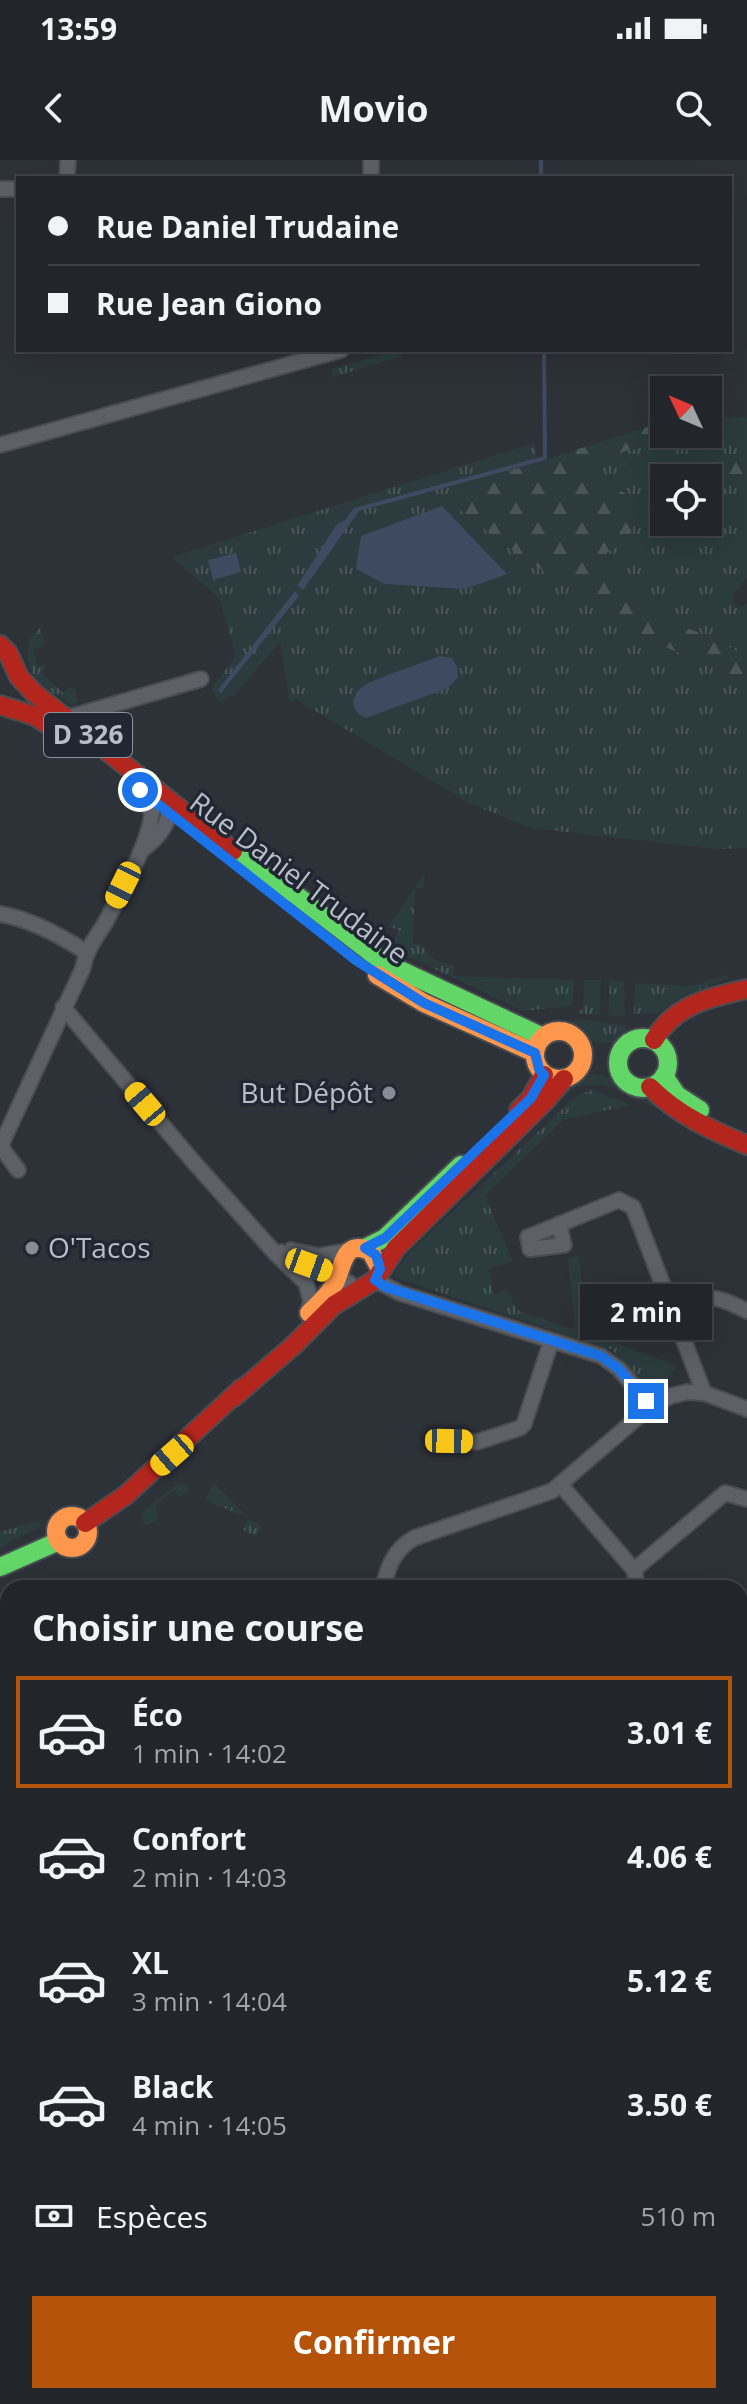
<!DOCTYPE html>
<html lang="fr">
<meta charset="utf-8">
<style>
:root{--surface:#22252a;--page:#2a2d32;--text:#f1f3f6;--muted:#a2a5a8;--line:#3f4247;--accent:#b45309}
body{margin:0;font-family:"Open Sans",sans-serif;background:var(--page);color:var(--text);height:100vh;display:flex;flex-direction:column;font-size:30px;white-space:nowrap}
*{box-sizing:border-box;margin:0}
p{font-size:26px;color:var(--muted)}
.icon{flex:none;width:44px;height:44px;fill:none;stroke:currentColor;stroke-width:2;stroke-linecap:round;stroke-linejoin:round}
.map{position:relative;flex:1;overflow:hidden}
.sheet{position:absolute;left:0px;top:1420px;width:748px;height:824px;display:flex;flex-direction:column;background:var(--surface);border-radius:24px 24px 0 0;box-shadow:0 8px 32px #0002,0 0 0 2px var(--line)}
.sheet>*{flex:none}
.banner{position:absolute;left:16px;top:16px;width:716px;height:176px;border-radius:0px;box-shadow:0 8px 32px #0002,0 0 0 2px var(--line);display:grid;align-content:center;height:176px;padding:0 32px;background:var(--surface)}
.needle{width:52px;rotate:314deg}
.tools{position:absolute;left:650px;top:216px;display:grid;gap:16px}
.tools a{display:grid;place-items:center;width:72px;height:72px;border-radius:0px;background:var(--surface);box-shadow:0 8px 32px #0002,0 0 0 2px var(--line);font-size:40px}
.end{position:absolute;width:36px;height:36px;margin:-18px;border:10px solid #1a73e8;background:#fff;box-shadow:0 0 0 4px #fff}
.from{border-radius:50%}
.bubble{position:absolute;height:56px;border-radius:0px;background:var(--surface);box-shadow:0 8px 32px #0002,0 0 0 2px var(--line);font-size:26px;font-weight:700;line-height:56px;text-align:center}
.car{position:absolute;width:24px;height:48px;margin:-24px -12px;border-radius:10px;box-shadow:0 0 6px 2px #0007;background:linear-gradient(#f5c518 24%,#345 0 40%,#f5c518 0 76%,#345 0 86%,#f5c518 0)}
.banner b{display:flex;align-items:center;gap:28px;height:76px;font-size:30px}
.banner b+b{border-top:2px solid var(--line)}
.banner i{width:20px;height:20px;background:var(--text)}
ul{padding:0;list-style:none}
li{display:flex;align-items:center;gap:24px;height:112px;margin:0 16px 12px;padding:0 16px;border:4px solid transparent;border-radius:0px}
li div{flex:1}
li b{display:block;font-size:30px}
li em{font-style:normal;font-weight:700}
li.selected{border-color:var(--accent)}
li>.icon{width:72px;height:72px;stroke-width:1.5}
h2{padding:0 32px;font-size:36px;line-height:96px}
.pay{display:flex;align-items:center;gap:20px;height:88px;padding:0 32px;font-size:30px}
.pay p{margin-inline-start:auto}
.button{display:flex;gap:16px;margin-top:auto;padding:16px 32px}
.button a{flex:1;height:92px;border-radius:0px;background:var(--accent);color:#fff;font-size:32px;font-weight:700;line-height:92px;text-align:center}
.status{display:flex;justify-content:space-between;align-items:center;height:56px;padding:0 40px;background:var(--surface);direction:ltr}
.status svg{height:22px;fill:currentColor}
header{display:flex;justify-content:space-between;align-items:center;height:104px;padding:0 32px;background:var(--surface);font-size:36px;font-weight:700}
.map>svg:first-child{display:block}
</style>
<div class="status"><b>13:59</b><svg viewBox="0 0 49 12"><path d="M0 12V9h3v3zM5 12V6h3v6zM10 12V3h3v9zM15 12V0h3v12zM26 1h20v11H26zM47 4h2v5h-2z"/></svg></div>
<header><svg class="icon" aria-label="back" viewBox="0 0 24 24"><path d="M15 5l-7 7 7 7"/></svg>Movio<svg class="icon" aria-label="search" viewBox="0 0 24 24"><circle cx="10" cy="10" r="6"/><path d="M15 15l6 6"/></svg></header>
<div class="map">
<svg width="747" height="2244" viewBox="0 0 747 2244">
<defs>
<pattern id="grass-tufts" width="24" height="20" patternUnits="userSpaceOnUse" patternTransform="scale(2)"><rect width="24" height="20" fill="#2b3b3e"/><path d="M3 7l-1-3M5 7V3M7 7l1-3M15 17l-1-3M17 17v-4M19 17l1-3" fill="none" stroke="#485658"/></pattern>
<pattern id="forest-firs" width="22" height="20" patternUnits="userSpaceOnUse" patternTransform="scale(2)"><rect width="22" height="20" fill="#2b3b3e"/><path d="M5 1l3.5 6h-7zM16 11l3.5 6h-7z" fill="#485658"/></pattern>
</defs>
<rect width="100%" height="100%" fill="#2d3138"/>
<g fill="url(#grass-tufts)">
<polygon points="399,190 402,193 400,197 333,217 332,209"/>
<polygon points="747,257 747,298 697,311 698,318 664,318 664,362 708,362 708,322 747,313 747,417 732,436 736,448 747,444 747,491 743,494 695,471 649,457 592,401 626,381 630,336 575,306 667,280 665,274 708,274 708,258"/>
<polygon points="534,283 538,302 459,327 526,401 609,447 651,481 729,514 747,515 747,688 717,689 531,668 469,643 297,540 290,543 280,482 234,535 219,542 211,529 236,496 219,438 172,397"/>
<path d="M40 468 45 485 33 490 38 506 48 504 42 513 63 533 70 527 75 528 78 542 72 546C42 525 21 518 30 478Z"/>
<path d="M425 712 424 728H415L413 784 422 785C430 799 438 802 454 805V816L574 820 573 839 570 846 523 851 388 787 400 771 389 766Z"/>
<polygon points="729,814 727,819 680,837 658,853 634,854 635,823 693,826"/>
<polygon points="584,820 601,820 600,855 578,853 583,847"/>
<polygon points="610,821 624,821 625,857 608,856"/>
<polygon points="575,859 625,865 628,872 613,883 590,882 580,869 572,865"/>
<path d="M592 913 611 918C622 934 640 934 656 944L659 949 604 925 577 926 559 941 553 940Z"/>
<polygon points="592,930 630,945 563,960 485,1036 513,1101 489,1108 494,1135 507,1129 517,1150 575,1170 568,1098 579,1095 587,1172 677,1206 667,1219 653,1225 644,1223 612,1190 394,1117 396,1110 413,1089 575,937"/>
<polygon points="213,1322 250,1360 262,1366 256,1376 243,1370 249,1358 205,1340"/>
<polygon points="179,1323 188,1326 187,1332 180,1337 174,1330 156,1345 157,1360 146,1366 142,1360 142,1352"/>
<polygon points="37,1361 43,1365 0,1388 0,1372"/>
<polygon points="0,1555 8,1556 8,1589 4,1598 8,1601 8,1609 0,1622"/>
<polygon points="0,1641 8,1646 8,1741 0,1754"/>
</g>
<g fill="url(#forest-firs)">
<polygon points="660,263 667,279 576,306 630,336 639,356 627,381 592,401 649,457 695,471 743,494 747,491 747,515 729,514 651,481 609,447 526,401 452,344 459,327"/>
<polygon points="747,298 747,313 708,322 708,318 698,318 697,311"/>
</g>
<g fill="#3e4a60">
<polygon points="442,346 507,414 465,429 385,424 356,409 361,376"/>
<polygon points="361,348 303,430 297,426 337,364 351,357 353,349"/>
<polygon points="236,393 241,412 213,420 208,400"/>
<polygon points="295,431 299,436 221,533 218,530"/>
<path d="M440 496 452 498 457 506 458 517 448 528 366 558C352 553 349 539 361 528 369 520 426 502 440 496Z"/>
</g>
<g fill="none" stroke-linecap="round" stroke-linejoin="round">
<g stroke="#3e4a60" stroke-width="4">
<polyline points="541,0 541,18"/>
<polyline points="347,361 355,350 545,298 544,190"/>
</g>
<defs>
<g id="street">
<polyline points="371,0 371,18"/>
<polyline points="67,18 68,0"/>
<polyline points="0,29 18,29"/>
<polyline points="0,285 341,190"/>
<polyline points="67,558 201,519"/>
<path d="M142 690C159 677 175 660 167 638"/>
<path d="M0 754C30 759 61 776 86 792"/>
<polyline points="63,847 191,999 276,1094 306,1123 311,1142 307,1153"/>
<path d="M18 1010 3 990 2 983 83 808C86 789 96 778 105 763 121 733 148 686 152 653L140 630"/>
<polyline points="559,1064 564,1085 530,1089 528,1077 619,1040 633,1047 704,1233"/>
<polyline points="291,1090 319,1096 352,1090"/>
<polyline points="281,1092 349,1123"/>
<polyline points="375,1120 400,1133 601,1196 619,1209 651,1246"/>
<path d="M672 1146C709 1136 712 1133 747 1151"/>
<polyline points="449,1281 477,1282 520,1268 524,1264 551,1182"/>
<polyline points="560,1324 634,1410"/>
<path d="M383 1428C388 1406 394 1390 414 1378L552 1331 651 1246 671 1236 687 1232 704 1233 747 1249"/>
<polyline points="638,1428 634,1410 725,1333 747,1339"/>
<polyline points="740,1566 747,1545"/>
<polyline points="740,1801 747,1804"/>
<polyline points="0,1859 8,1864"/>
<polyline points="0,1992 8,1997"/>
<polyline points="0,2046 8,2018"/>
<polyline points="0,2191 8,2196"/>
<polyline points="76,2236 90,2244"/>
<polyline points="536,2236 541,2244"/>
<polyline points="342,2244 346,2236"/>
</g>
<g id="fast">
<polyline points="233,691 271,721 296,735 383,802 543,877"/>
<circle cx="643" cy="903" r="25"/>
<polyline points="664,916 677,935 700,950"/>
<polyline points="365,1088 385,1078 461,1005"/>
<polyline points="0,1407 59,1381"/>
<polyline points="740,2084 747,2087"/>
</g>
<g id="slow">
<polyline points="377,815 424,843 535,893"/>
<circle cx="559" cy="895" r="24"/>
<path d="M309 1153C318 1144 329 1135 335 1123 343 1108 343 1077 371 1092L380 1109"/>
<circle cx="72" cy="1372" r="16"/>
</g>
<g id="jam">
<polyline points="0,485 8,493 19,517 34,533 233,691"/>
<polyline points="0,545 35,556 69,578"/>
<path d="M654 880C674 845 710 837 747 829"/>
<path d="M650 927C678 955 711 970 747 985"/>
<polyline points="519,950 531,938 544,915"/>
<polyline points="234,1237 295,1184 334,1145 375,1120 396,1088 545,941 564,919"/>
<polyline points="85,1363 126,1335 242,1228"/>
</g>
</defs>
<use href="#street" stroke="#494c51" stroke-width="18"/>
<use href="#fast" stroke="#494c51" stroke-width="22"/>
<use href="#slow" stroke="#494c51" stroke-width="22"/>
<use href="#jam" stroke="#494c51" stroke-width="22"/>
<use href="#street" stroke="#5d6066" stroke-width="14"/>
<use href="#fast" stroke="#63d668" stroke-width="18"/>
<use href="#slow" stroke="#ff974d" stroke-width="18"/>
<use href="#jam" stroke="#b3261e" stroke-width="18"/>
</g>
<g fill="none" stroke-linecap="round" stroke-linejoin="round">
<polyline stroke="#1a73e8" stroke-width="10" points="140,630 357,801 424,843 535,893 539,909 544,915 531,938 385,1078 365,1088 376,1095 380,1109 375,1120 386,1127 601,1196 619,1209 646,1241"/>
</g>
<g fill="#878d96" stroke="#212732" stroke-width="3">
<circle cx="389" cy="933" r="8"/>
<circle cx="32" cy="1088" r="8"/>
</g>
<g text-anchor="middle" stroke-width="7" stroke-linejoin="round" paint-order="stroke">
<rect fill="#212732" stroke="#8b919b" stroke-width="2" x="44" y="553" width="88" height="44" rx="6"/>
<g font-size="26" font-weight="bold" fill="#b8bec8">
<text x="88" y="584">D 326</text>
</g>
<g font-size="28" fill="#b8bec8" stroke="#212732">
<text transform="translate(299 718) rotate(37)" y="10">Rue Daniel Trudaine</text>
</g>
<g font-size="28" fill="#b8bec8" stroke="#212732" text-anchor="end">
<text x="373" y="943">But Dépôt</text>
<text x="48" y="1098" text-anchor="start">O'Tacos</text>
</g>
</g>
</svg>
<div class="tools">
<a><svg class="needle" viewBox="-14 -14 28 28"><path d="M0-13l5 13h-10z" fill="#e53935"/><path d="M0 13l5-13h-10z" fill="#a2a5a8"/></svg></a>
<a><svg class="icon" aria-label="locate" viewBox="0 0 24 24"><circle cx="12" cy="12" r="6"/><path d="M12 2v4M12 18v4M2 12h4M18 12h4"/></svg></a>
</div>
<i class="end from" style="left:140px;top:630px"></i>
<i class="end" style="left:646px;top:1241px"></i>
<div class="bubble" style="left:580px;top:1124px;width:132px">2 min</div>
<i class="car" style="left:123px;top:725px;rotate:206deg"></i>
<i class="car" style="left:145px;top:944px;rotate:320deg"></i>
<i class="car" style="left:309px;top:1105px;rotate:110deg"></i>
<i class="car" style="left:449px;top:1281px;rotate:91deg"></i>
<i class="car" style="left:172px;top:1295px;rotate:229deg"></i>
<div class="banner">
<b><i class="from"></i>Rue Daniel Trudaine</b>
<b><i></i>Rue Jean Giono</b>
</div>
<section class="sheet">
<h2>Choisir une course</h2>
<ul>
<li class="selected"><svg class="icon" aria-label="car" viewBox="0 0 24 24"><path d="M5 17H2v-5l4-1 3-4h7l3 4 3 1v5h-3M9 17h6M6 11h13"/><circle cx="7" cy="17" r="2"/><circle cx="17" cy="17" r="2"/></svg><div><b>Éco</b><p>1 min · 14:02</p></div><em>3.01 €</em></li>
<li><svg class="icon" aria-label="car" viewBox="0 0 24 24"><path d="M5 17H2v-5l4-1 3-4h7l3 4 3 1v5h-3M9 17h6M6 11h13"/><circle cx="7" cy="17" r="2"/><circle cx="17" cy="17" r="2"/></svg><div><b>Confort</b><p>2 min · 14:03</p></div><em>4.06 €</em></li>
<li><svg class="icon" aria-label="car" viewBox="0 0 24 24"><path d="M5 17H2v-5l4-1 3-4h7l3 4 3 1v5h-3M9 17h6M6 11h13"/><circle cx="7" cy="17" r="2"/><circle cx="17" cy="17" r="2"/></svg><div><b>XL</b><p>3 min · 14:04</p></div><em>5.12 €</em></li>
<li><svg class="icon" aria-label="car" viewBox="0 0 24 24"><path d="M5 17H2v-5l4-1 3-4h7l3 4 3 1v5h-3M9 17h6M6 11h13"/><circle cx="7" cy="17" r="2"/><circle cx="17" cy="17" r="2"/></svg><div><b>Black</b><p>4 min · 14:05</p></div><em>3.50 €</em></li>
</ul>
<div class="pay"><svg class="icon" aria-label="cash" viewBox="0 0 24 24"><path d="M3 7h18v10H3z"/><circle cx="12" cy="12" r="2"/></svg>Espèces<p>510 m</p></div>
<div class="button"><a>Confirmer</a></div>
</section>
</div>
